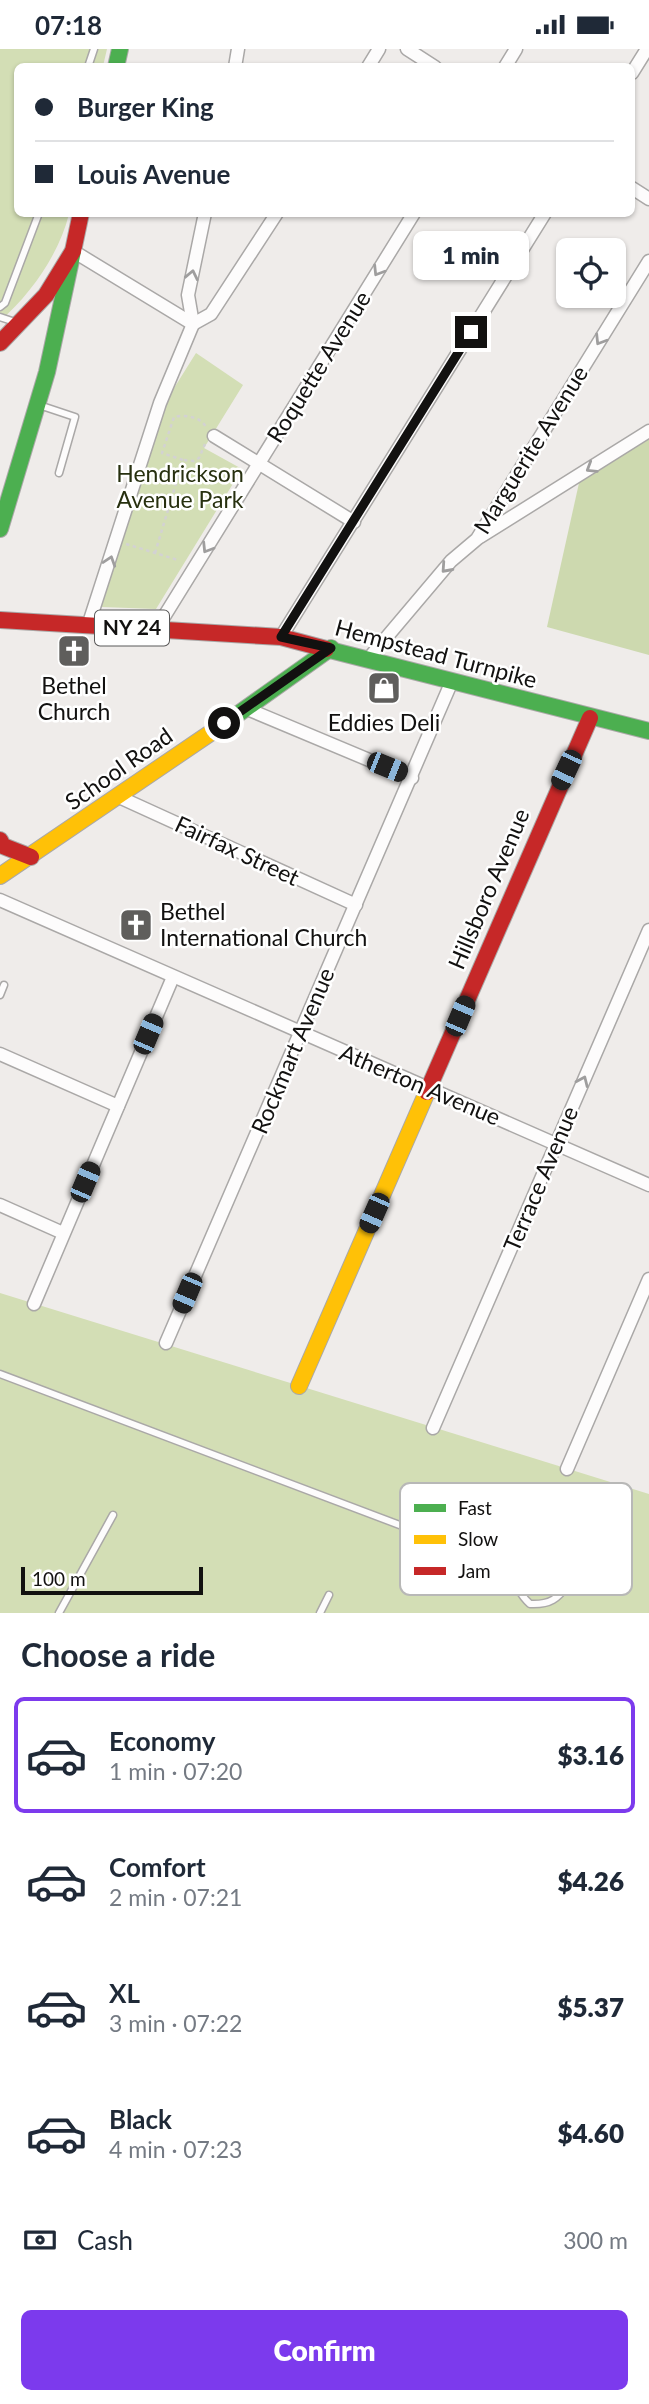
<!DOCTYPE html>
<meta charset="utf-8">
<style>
:root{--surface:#fff;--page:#f2f2f3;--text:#1f2937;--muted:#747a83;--line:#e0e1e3;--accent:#7c3aed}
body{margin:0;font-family:Lato,sans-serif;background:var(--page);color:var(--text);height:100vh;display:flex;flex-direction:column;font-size:26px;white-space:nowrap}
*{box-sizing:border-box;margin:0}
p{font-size:23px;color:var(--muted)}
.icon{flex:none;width:38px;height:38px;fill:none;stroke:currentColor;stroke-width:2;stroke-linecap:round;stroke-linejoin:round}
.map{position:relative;height:1564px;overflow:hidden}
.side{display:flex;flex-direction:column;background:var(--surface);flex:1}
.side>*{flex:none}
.hud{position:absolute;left:14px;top:14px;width:621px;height:154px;border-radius:10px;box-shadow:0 2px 5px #0004;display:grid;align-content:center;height:154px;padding:0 21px;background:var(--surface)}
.fabs{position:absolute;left:556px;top:189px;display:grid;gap:14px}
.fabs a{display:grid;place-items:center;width:70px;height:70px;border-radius:10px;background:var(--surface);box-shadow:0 2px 5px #0004;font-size:35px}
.scale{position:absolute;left:21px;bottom:18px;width:182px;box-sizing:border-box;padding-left:7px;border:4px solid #121110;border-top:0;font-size:19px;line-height:24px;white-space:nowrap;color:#121110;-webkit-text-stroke:5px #fff;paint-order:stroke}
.end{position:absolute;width:32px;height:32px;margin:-16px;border:9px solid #121110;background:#fff;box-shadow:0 0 0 4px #fff}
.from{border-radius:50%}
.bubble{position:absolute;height:49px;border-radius:10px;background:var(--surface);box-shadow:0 2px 5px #0004;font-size:23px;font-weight:800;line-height:49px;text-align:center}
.car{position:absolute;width:21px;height:42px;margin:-21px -10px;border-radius:9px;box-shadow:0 0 5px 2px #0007;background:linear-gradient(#222 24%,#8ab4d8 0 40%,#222 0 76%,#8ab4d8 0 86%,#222 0)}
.hud b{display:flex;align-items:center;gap:24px;height:66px;font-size:26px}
.hud b+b{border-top:2px solid var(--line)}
.hud i{width:18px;height:18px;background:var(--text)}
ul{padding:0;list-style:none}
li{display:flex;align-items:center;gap:21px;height:116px;margin:0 14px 10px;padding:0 7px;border:4px solid transparent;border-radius:10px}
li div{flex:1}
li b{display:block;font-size:26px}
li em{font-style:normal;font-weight:800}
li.on{border-color:var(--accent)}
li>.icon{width:63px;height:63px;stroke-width:1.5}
h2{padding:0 21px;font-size:32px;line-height:84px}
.pay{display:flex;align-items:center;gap:18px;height:77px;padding:0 21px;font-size:26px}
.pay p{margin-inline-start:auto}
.cta{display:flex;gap:14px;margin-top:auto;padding:14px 21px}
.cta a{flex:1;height:80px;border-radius:10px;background:var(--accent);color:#fff;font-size:28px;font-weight:800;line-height:80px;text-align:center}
.status{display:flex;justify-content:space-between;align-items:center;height:49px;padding:0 35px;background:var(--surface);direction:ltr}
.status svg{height:19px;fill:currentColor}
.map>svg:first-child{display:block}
</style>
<div class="status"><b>07:18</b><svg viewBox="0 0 49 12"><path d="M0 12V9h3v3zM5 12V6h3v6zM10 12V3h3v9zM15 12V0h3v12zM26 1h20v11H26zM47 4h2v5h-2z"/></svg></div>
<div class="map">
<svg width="649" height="1564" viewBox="0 0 649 1564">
<rect width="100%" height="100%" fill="#efecea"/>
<g fill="#d3deb5">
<path d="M0 0H107L103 17 18 18V164L69 165C59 205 31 245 0 272Z"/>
<polygon points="196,304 243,336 204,399 242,420 156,560 102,558 97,548 159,363"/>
<polygon points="0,1244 649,1445 649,1564 0,1564"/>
</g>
<polygon fill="#cdd9af" points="649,383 649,606 547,578 581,425"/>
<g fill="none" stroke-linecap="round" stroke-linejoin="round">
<defs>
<g id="lane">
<polyline points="88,18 94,0"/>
<polyline points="0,258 5,254 39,164"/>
<polyline points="0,268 15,273"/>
<polyline points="39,356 75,368 59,424"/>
<polyline points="0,946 4,936"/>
<polyline points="0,1325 516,1520"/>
<path d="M539 1502C558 1508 564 1514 569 1534 558 1550 550 1556 530 1555 515 1541 511 1526 521 1507Z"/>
<polyline points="59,1564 113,1466"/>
<polyline points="320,1564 329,1546"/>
</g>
<g id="street">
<polyline points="407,0 435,18"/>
<polyline points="235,18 238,0"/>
<polyline points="368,18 379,0"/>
<polyline points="505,18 516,0"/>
<polyline points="632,24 647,0"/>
<polyline points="632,139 649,150"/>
<polyline points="73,202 193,275 211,265 277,164"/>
<polyline points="214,387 354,473"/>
<polyline points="480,488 649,382"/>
<polyline points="88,577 160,354 193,275 188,246 205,164"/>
<polyline points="157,579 414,164"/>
<polyline points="281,588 545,164"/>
<polyline points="369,609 451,512 477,490 649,212"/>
<polyline points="245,659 412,729"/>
<polyline points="119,748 356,856"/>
<polyline points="0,851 649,1136"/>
<polyline points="0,1005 118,1057"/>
<polyline points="0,1156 63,1184"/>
<polyline points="34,1255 173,928"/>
<polyline points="166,1294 452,632"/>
<polyline points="433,1379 649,881"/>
<polyline points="567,1420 649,1230"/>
</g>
<g id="fast">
<polyline points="116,18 120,0"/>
<polyline points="0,480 47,323 73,202"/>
<polyline points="326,600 649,682"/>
<polyline points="231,670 331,599"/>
</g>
<g id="slow">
<polyline points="0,827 231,670"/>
<polyline points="299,1337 427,1043"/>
</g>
<g id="jam">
<polyline points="0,294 46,246 73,202 81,164"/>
<polyline points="0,571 281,588 326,600"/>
<polyline points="0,791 3,797 31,808"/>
<polyline points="427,1043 590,669"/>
</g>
</defs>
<use href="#lane" stroke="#aaa8a7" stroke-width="9"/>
<use href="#street" stroke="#aaa8a7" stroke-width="15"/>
<use href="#fast" stroke="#aaa8a7" stroke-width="18"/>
<use href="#slow" stroke="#aaa8a7" stroke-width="18"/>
<use href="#jam" stroke="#aaa8a7" stroke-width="18"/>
<g stroke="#d3d2d2" stroke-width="2.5" stroke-dasharray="3.5 3.5" stroke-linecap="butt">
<path d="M183 411 162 404 174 368C184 365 201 368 206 378"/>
<polyline points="126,495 178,511"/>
<polyline points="155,504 183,411 194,412 199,409 205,395"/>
</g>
<use href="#lane" stroke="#fdfcfc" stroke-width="6"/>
<use href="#street" stroke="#fdfcfc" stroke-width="12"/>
<use href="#fast" stroke="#4caf50" stroke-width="16"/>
<use href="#slow" stroke="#ffc107" stroke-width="16"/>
<use href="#jam" stroke="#c62828" stroke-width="16"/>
</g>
<defs><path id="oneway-chevron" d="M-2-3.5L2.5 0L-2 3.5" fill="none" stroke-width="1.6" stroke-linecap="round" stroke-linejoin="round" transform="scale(1.75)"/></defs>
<g stroke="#9f9e9e">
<use href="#oneway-chevron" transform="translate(378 222) rotate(122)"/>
<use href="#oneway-chevron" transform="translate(192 226) rotate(-78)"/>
<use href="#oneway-chevron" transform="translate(600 291) rotate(122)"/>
<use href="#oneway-chevron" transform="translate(591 419) rotate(148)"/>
<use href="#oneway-chevron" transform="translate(207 499) rotate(122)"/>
<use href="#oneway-chevron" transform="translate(110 512) rotate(-72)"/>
<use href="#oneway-chevron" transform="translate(446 519) rotate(132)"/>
<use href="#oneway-chevron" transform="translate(583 1032) rotate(-66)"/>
</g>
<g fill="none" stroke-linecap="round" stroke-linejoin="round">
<polyline stroke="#121110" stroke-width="9" points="224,674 331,599 281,588 471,283"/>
</g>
<defs>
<symbol id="church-square" viewBox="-11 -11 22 22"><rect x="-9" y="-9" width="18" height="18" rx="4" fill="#5f5e5c" stroke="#fff"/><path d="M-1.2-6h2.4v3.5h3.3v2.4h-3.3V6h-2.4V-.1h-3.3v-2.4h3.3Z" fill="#fff"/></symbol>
<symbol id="shop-square" viewBox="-11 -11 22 22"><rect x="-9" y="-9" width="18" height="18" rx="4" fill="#5f5e5c" stroke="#fff"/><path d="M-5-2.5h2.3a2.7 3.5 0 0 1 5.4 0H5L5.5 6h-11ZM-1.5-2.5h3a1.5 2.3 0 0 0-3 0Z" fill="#fff"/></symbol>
</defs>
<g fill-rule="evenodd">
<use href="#church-square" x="55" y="583" width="38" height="38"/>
<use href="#shop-square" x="365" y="620" width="38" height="38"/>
<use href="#church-square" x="117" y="857" width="38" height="38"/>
</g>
<g text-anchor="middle" stroke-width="5" stroke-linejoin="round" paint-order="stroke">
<rect fill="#fff" stroke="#595858" stroke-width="2" x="95" y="561.5" width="74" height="35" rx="5"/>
<g font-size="21" font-weight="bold" fill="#121110">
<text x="132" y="586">NY 24</text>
</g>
<g font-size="23" fill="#121110" stroke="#fff">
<text transform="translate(319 318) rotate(-58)" y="8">Roquette Avenue</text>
<text transform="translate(531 401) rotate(-58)" y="8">Marguerite Avenue</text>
<text transform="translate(436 605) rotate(15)" y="8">Hempstead Turnpike</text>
<text transform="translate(119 720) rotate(-35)" y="8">School Road</text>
<text transform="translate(237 802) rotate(25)" y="8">Fairfax Street</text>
<text transform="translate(489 840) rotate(-67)" y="8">Hillsboro Avenue</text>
<text transform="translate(293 1002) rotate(-67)" y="8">Rockmart Avenue</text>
<text transform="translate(420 1036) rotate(23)" y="8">Atherton Avenue</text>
<text transform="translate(541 1130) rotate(-67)" y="8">Terrace Avenue</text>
</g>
<g font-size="23" fill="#27300f" stroke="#fff">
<text x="180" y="433">Hendrickson<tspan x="180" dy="26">Avenue Park</tspan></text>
</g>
<g font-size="23" fill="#121110" stroke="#fff">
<text x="74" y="645">Bethel<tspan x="74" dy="26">Church</tspan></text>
<text x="384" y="682">Eddies Deli</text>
<text x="160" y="871" text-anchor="start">Bethel<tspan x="160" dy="26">International Church</tspan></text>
</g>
</g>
<rect x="400" y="1434" width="232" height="112" rx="10" fill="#fff" stroke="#b8b8b7" stroke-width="2"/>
<rect x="414" y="1455" width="32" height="8" fill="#4caf50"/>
<rect x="414" y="1486" width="32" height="9" fill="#ffc107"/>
<rect x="414" y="1518" width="32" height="8" fill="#c62828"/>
<g font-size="19" fill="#121110">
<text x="458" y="1466">Fast</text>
<text x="458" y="1497">Slow</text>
<text x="458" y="1529">Jam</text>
</g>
</svg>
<div class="fabs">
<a><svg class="icon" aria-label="locate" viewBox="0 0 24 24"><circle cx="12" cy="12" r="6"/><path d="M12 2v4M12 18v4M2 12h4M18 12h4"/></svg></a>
</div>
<div class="scale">100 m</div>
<i class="end from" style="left:224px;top:674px"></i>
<i class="end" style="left:471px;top:283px"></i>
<div class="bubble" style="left:413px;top:182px;width:116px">1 min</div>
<i class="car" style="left:387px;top:718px;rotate:112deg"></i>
<i class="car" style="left:566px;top:721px;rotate:205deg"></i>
<i class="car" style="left:460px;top:967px;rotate:23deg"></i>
<i class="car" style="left:148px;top:985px;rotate:23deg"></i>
<i class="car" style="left:85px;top:1133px;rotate:23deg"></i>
<i class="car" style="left:374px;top:1164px;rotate:204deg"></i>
<i class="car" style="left:187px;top:1244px;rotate:203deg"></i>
<div class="hud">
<b><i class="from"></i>Burger King</b>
<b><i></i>Louis Avenue</b>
</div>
</div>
<section class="side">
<h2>Choose a ride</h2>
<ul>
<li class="on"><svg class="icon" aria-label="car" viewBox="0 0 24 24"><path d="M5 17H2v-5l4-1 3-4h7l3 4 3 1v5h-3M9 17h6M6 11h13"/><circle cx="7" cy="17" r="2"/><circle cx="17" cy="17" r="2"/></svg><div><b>Economy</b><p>1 min · 07:20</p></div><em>$3.16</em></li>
<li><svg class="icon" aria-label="car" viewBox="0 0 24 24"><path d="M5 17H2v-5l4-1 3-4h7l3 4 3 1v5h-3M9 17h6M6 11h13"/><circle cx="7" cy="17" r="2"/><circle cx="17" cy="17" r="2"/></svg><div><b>Comfort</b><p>2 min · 07:21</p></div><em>$4.26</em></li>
<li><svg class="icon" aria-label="car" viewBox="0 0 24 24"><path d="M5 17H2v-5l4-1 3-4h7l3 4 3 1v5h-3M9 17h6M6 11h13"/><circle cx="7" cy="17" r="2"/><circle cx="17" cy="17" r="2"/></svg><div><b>XL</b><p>3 min · 07:22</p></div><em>$5.37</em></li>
<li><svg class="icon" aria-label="car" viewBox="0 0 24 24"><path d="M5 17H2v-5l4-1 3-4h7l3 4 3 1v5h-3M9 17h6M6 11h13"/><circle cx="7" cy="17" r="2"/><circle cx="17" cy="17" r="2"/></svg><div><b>Black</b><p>4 min · 07:23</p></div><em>$4.60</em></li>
</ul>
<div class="pay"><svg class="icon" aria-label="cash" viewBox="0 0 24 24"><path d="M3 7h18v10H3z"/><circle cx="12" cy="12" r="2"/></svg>Cash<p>300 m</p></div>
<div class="cta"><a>Confirm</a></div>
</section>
